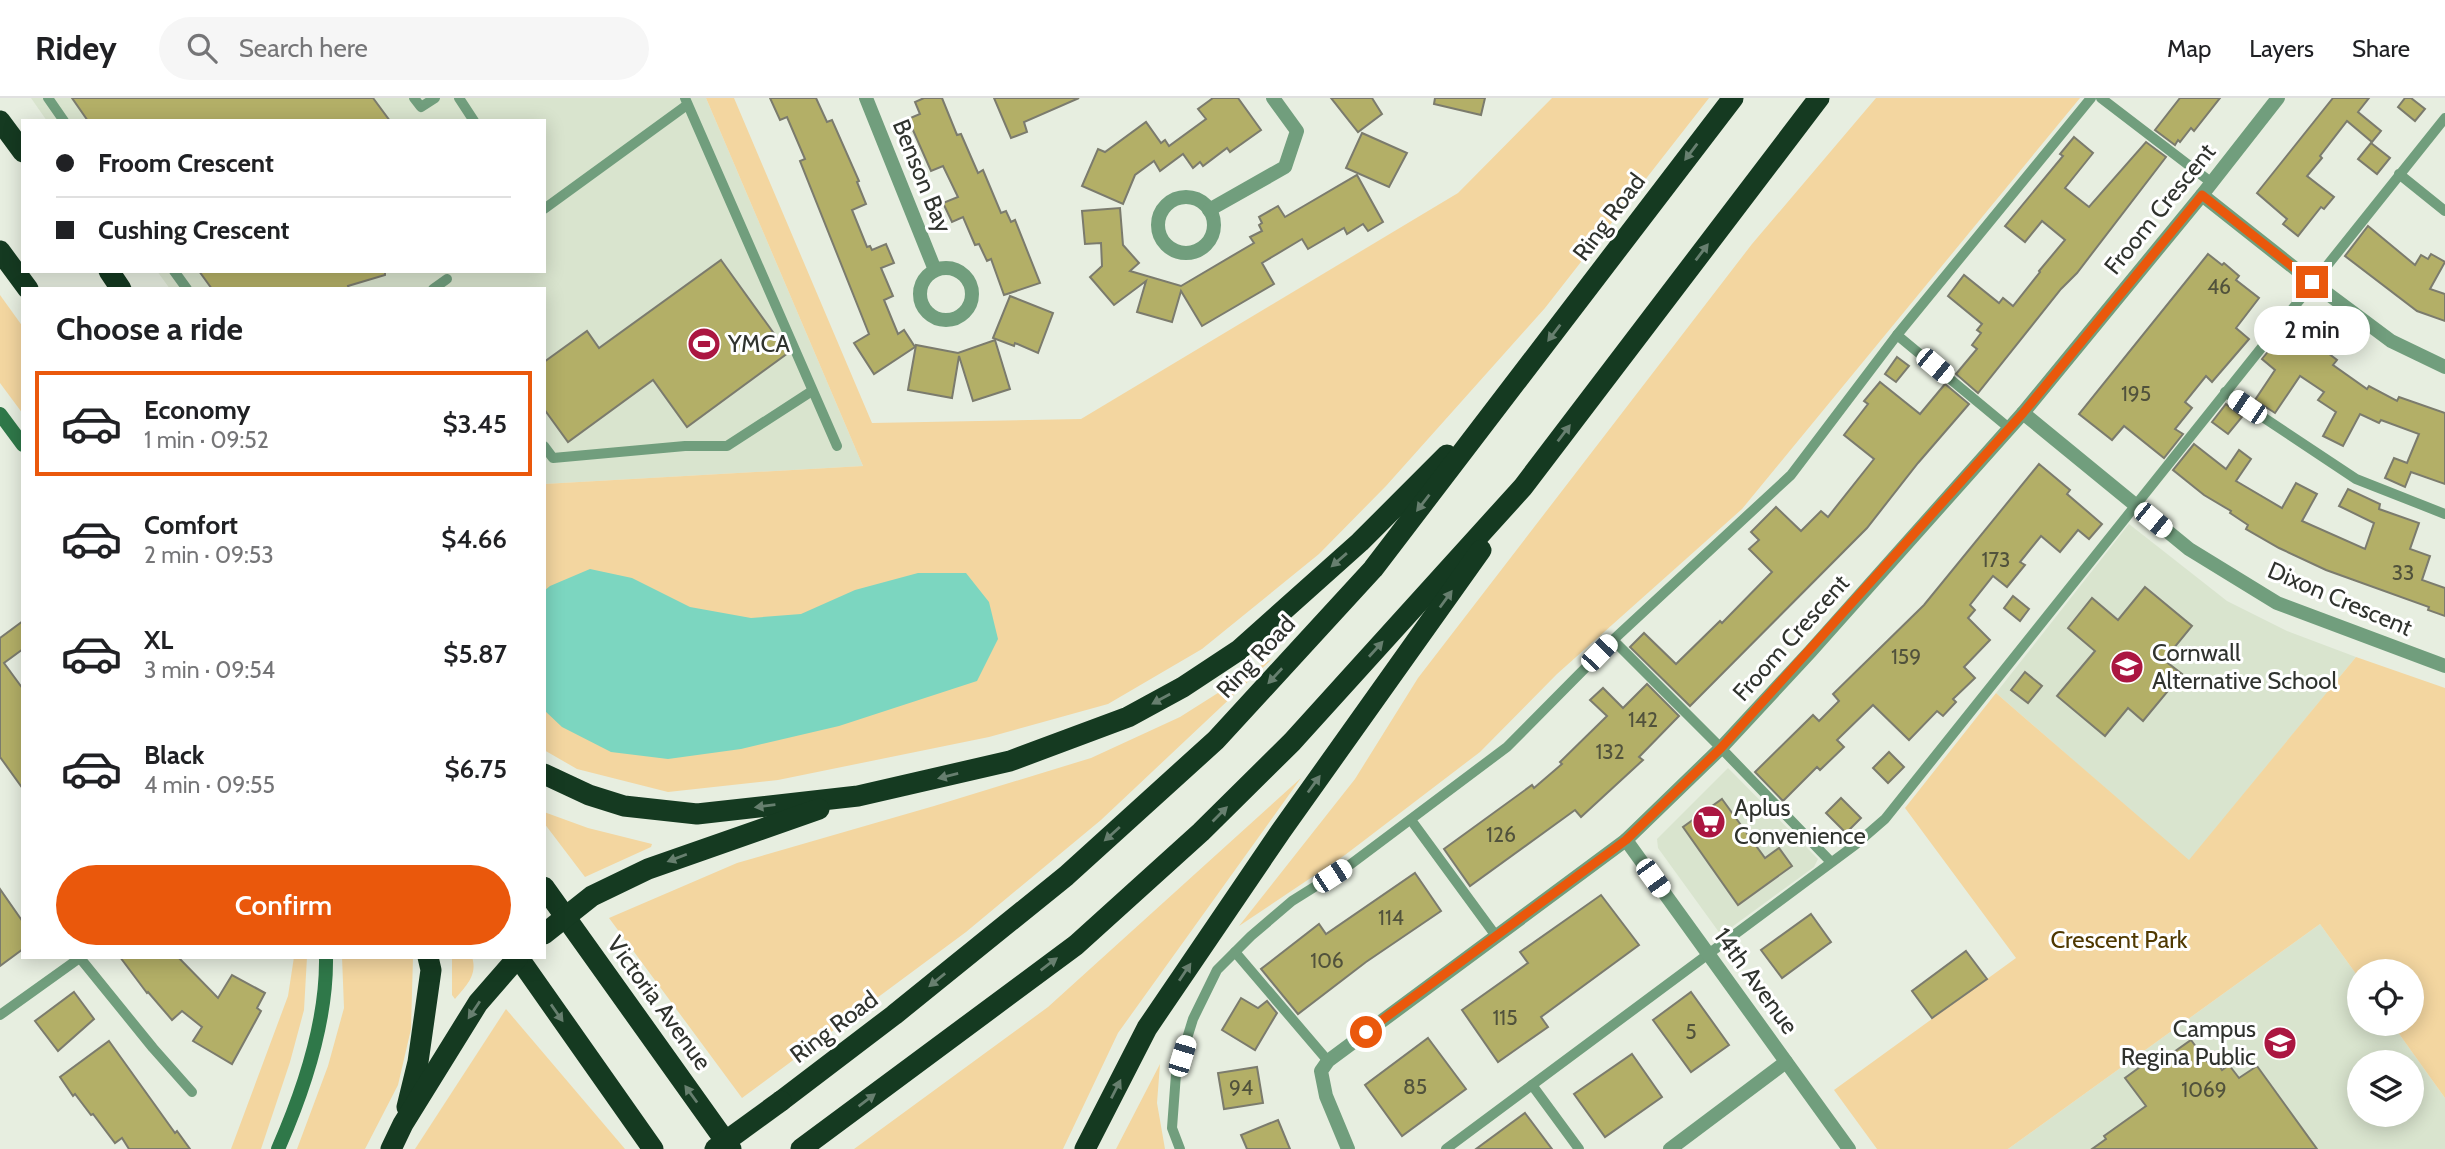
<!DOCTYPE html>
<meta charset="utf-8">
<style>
:root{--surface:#fff;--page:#f6f6f6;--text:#202124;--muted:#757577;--line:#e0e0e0;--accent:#ea580c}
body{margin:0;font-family:Cabin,sans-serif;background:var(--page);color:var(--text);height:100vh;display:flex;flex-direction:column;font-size:26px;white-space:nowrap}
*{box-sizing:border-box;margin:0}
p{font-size:23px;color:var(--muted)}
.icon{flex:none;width:38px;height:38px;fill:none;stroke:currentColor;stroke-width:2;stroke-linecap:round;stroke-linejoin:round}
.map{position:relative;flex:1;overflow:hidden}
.panel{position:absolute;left:21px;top:189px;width:525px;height:672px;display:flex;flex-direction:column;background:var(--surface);border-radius:0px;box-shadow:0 4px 18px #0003}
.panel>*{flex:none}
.hud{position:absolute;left:21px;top:21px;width:525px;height:154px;border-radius:0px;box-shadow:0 4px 18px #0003;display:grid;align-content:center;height:154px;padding:0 35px;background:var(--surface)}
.fabs{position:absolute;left:2347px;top:861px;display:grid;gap:14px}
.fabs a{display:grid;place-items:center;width:77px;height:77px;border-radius:50%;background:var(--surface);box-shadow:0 4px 18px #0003;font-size:35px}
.end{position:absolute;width:32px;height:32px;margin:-16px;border:9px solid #ea580c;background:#fff;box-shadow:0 0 0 4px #fff}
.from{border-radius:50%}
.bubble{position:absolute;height:49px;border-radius:24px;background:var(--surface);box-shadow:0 4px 18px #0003;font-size:23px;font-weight:600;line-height:49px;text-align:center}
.car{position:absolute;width:21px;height:42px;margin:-21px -10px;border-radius:9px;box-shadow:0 0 5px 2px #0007;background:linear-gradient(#fff 24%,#345 0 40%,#fff 0 76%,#345 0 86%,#fff 0)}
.hud b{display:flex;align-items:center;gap:24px;height:66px;font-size:26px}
.hud b+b{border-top:2px solid var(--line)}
.hud i{width:18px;height:18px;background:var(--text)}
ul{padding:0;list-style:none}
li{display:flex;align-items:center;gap:21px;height:105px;margin:0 14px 10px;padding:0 21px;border:4px solid transparent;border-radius:0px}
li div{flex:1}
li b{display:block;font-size:26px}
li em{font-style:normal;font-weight:600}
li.active{border-color:var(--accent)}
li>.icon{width:63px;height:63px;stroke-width:1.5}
h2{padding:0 35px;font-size:32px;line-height:84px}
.cta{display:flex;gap:14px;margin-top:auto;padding:14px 35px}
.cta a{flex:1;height:80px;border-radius:42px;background:var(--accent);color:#fff;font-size:28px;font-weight:600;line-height:80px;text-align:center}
header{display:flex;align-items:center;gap:42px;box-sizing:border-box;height:98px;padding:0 35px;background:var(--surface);border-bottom:2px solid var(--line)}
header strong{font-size:33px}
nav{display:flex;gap:38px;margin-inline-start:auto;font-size:24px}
.search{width:490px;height:63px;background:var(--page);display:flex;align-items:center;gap:18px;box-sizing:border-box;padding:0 24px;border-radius:38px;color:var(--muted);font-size:26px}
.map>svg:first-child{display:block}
</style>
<header>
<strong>Ridey</strong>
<div class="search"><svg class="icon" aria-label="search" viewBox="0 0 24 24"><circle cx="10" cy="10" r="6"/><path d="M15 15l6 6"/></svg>Search here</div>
<nav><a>Map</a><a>Layers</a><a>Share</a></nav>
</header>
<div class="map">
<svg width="2445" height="1051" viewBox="0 0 2445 1051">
<rect width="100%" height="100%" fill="#e7eee0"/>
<g fill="#d9e4ce" fill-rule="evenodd">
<polygon points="31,0 706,0 863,368 544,386 544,191 170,191 157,173 544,173 544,23 47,23"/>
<polygon points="2129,426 2227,503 2287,533 2356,559 2189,763 1996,595"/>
<polygon points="1728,670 1818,761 1814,769 1721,837 1658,750 1657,741"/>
<path d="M2320 826 2359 880V926H2392L2445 1000V1051H2008ZM2359 964H2412V1017H2359Z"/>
</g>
<g fill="#f3d6a0">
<polygon points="706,0 734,0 872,325 1081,321 1458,95 1552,0 1709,0 1545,210 1386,388 1319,456 1202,551 1108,606 989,639 778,682 668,694 577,671 544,652 544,386 863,368"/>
<polygon points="1876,0 2080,0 1742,411 1557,576 1480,654 1345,757 1239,828 1355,681 1418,580 1752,146"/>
<polygon points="0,197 23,229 23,316 0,285"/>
<polygon points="2356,559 2445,590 2445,1000 2392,926 2412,926 2412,873 2359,873 2359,880 2320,826 2008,1051 1877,1051 1834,992 2016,860 1905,710 1996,595 2189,762"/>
<polygon points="1273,560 1101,722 966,834 742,1000 609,820 737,765 934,708 1091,660 1180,619"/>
<polygon points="1301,680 1118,935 1063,1051 854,1051 1048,909"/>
<polygon points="544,714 588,730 652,746 651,749 585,779 544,725"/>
<polygon points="294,859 307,859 304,912 290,964 261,1051 231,1051 288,898"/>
<polygon points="342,859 413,859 411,931 398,987 365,1051 297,1051 328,968 344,910"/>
<path d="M452 859H472C478 877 466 888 455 901L452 897Z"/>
<polygon points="506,911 625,1051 415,1051"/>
<polygon points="1160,966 1157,1005 1165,1051 1116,1051"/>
</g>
<polygon fill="#7cd6c0" points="590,471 632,480 690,509 751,520 801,516 855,492 918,475 966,475 989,504 998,541 977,583 839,628 741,651 668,661 611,654 562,629 544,612 544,493 550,488"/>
<g fill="#b3af67" stroke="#7b7b6d" stroke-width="2">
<polygon points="72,0 373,0 390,23 88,23"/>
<polygon points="770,0 816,0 827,24 832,22 859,83 857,84 866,106 852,112 867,149 870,148 872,152 886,146 894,165 881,170 893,198 884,202 898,236 904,232 915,249 874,276 854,245 869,236 800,63 805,61 787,19 780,22"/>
<polygon points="924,0 942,0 957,37 961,36 978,75 983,72 1001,115 1006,113 1011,124 1015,122 1040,185 1004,197 991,161 987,163 979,146 975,147 963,119 952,124 943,105 958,99 943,68 931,73 908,21 920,16 915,4"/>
<polygon points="994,0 1079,0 1024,24 1027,34 1011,40"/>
<polygon points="1213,0 1238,0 1261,32 1230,54 1227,50 1203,68 1200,64 1193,70 1183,56 1160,73 1154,63 1135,77 1123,106 1082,88 1098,51 1105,54 1146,24 1161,45 1165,42 1169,48 1206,21 1198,11"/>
<polygon points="1331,0 1372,0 1382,16 1358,34"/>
<polygon points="1435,0 1485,0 1481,17 1434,6"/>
<polygon points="2180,0 2220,0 2194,33 2191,30 2180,44 2178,42 2175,47 2155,32"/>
<polygon points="2333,0 2369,0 2358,14 2381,33 2372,44 2347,23 2320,58 2322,60 2307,78 2334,99 2324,111 2321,109 2298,138 2283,126 2287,121 2257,95"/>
<polygon points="2405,0 2411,0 2425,11 2415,23 2398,9"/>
<polygon points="1362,35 1407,55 1389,89 1346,70"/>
<polygon points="2074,39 2093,55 2065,90 2089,109 2146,44 2166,59 2077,175 2061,191 1978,295 1956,276 1977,251 1972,247 1981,235 1977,232 1982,226 1948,198 1964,177 1999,205 2003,200 2013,208 2040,174 2039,173 2065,142 2042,123 2025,144 2005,128 2063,58 2060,56"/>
<polygon points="2371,45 2390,60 2377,76 2358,61"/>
<polygon points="1357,77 1383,124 1368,133 1363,126 1347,136 1344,130 1308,151 1302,141 1262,165 1274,186 1202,228 1181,193 1172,224 1137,214 1146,183 1114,207 1090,179 1102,168 1101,145 1085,146 1082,113 1120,110 1123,147 1139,165 1130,173 1181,188 1254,145 1250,139 1262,133 1259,127 1262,125 1259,119 1278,108 1285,119"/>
<polygon points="2368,128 2415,167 2421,157 2428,161 2431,156 2445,164 2430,191 2445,196 2445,223 2417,213 2345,158"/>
<polygon points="2208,156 2222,167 2224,165 2239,178 2236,182 2259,200 2236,230 2249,241 2212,284 2206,278 2185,304 2192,310 2175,331 2183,336 2164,360 2124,328 2112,342 2079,316"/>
<polygon points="721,162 788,255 687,329 653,282 568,344 544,311 544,264 587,233 599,250"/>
<polygon points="199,173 385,173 385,177 348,188 349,191 212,191"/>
<polygon points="1010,198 1053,215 1038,255 1015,245 1014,248 993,240"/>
<polygon points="2290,226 2337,262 2333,267 2367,291 2369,288 2397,303 2399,299 2445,315 2445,386 2411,374 2405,389 2385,380 2394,360 2407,365 2419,336 2381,322 2379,325 2360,316 2343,348 2323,338 2336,314 2318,302 2324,294 2300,278 2275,315 2255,302 2275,272 2262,261"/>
<polygon points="995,242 1010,291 973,303 959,258 952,300 908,292 916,247 958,255"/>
<polygon points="1897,259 1909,268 1896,284 1885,276"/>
<polygon points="1880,284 1920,316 1945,286 1969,306 1918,365 1867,430 1690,608 1630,549 1644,535 1676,566 1720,523 1722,525 1772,474 1749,451 1759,442 1751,434 1776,409 1801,433 1821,413 1828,419 1874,361 1844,337 1868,306 1864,303"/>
<polygon points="2226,306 2242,319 2228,336 2212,324"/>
<polygon points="2194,346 2226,371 2239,352 2251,361 2236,383 2282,410 2296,385 2317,396 2302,423 2365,451 2374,425 2339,408 2348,391 2380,406 2379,411 2419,425 2410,451 2430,458 2422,482 2445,490 2445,518 2428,512 2429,509 2326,472 2279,450 2246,431 2248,427 2230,415 2231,413 2204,397 2173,372"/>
<polygon points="2039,366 2070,392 2067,396 2102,426 2089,441 2078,432 2060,454 2041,438 2020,464 2025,467 2007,489 1993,478 1970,507 1975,512 1968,520 1990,542 1964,569 1975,580 1953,601 1956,604 1943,618 1937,613 1909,642 1873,607 1837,642 1844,649 1820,672 1817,669 1783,703 1755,674 1813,617 1819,623 1839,603 1833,596 1924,507"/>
<polygon points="2145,489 2192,528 2164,562 2182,576 2143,623 2128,610 2105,638 2057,598 2095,553 2068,530 2092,500 2118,522"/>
<polygon points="2013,498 2029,511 2020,523 2004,510"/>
<polygon points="23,523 23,551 4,565 23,591 23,691 0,659 0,540"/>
<polygon points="2025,574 2042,588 2028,605 2011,592"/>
<polygon points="1647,586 1679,618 1639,659 1643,662 1581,719 1575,712 1470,788 1444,751 1532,687 1534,690 1562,666 1560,664 1607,618 1590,602 1603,590 1623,610"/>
<polygon points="1889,654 1904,669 1888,685 1873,670"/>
<polygon points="1841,700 1861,720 1846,735 1826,715"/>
<polygon points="1722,701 1765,760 1779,750 1792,768 1738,807 1683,729"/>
<polygon points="1415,775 1441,813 1366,864 1298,916 1261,871 1319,826 1326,836"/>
<polygon points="0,791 23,824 23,851 0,868"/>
<polygon points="1601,797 1639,847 1541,919 1548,929 1498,964 1462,912 1528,865 1520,854"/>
<polygon points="1811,816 1831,844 1782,880 1761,852"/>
<polygon points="1966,853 1987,881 1932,920 1912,893"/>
<polygon points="120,859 178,859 218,900 232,877 265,895 257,910 261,913 232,966 193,943 202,929 182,913 172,922 148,894 147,895"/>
<polygon points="74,894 94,921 58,953 35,923"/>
<polygon points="1691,894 1729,947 1691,974 1653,922"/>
<polygon points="1241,900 1258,910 1267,903 1277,915 1255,952 1222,932"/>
<polygon points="1428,940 1466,991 1402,1038 1365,987"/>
<polygon points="2191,942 2209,966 2215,962 2222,972 2229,967 2239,980 2257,968 2317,1051 2092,1051 2106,1041 2104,1038 2146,1008 2125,980 2159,955 2164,961"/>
<polygon points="109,943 175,1035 177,1033 190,1051 129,1051 122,1040 115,1045 93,1016 91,1017 75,996 73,998 60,979"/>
<polygon points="1632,956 1662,999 1605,1039 1574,996"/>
<polygon points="1257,969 1263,1005 1224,1011 1218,975"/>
<polygon points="1525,1015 1552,1051 1476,1051"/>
<polygon points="1278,1022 1290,1051 1247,1051 1241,1037"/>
</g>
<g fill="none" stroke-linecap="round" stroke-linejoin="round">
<g stroke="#719e7d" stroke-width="10">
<polyline points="48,0 64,23"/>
<polyline points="414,0 421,9 435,0"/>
<polyline points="459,0 474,23"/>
<polyline points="685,0 837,348"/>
<polyline points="2101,0 2212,85"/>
<polyline points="2399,76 2445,113"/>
<polyline points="544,111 687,7"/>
<polyline points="174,173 187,191"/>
<polyline points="433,191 447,181"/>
<polyline points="1897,237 2009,330"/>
<polyline points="2225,294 2356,381 2445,416"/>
<polyline points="544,348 553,360 685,348 727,348 812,293"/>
<polyline points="1613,542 1721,650 1831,764"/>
<polyline points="1411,722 1496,838"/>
<polyline points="1235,854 1328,963"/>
<polyline points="80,860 153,950 192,994"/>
<polyline points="0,917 81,859"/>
<polyline points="1532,987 1579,1051"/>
<polyline points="1180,1051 1172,1030 1176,976 1193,921 1217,872 1251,838 1292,803 1351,766 1507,649 1613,542 1791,377 1897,237 2091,0"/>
<polyline points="1446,1051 1855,747 1885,721 2445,20"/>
</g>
<g stroke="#719e7d" stroke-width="14">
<polyline points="866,0 935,172"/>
<polyline points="2202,97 2312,184 2391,243 2445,269"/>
<circle cx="1186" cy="127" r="28"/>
<polyline points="1209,112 1285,69 1297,33 1273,0"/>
<circle cx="946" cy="196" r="26"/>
<polyline points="2023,315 2189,451 2277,505 2445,568"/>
<polyline points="1626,742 1849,1051"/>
<polyline points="1348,1051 1326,998 1321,973 1328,963 1626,742 1721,650 1810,554 2023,315 2202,97 2278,0"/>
<polyline points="1670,1051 1786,964"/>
</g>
<g stroke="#2f7849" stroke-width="14">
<polyline points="0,316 23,347"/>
<path d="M278 1051C304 992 327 923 326 859"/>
</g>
<g stroke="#153a21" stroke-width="21">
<polyline points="0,23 23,54"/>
<polyline points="0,153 28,191"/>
<polyline points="109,173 121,191"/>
<polyline points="544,676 589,697 624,708 697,716 858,698 1010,663 1128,619 1183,589 1239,552 1360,444 1447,357"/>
<polyline points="544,789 731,1051"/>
<polyline points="544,836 592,798 648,771 819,711"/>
<polyline points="518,859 653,1051"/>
<polyline points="781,1003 894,917 1066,778 1216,642 1373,471 1733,0"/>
<polyline points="407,1009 418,964 431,872 428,859"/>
<polyline points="391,1051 403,1026 478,905 518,859"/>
<polyline points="801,1051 1076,847 1201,734 1292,644 1523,389 1819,0"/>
<polyline points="1085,1051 1147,930 1281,733 1481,452"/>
</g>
<polyline stroke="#153a21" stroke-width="21" points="715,1051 781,1003"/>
</g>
<defs><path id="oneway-solid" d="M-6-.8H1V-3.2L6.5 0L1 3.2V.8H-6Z" transform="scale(1.75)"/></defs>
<g fill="#677f6f">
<use href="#oneway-solid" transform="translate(1691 54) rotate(127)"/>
<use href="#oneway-solid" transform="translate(1702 154) rotate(-53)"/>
<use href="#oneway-solid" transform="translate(1554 235) rotate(127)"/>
<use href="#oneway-solid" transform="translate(1564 335) rotate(-53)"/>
<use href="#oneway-solid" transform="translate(1423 405) rotate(128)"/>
<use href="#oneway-solid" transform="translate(1339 462) rotate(139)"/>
<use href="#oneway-solid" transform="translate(1446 501) rotate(-54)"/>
<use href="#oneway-solid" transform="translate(1376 551) rotate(-48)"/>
<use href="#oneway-solid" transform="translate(1275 578) rotate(133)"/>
<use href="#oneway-solid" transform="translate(1161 601) rotate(151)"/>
<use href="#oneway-solid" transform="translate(948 678) rotate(166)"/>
<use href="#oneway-solid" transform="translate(1314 686) rotate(-54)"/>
<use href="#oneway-solid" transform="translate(765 708) rotate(173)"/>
<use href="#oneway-solid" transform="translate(1220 716) rotate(-45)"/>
<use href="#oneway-solid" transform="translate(1112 736) rotate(138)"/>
<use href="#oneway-solid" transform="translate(677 760) rotate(159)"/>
<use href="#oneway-solid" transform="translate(1049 866) rotate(-37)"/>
<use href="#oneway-solid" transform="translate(1185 874) rotate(-56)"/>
<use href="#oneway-solid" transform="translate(937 882) rotate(141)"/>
<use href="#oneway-solid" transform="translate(474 912) rotate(124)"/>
<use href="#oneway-solid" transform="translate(557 915) rotate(55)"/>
<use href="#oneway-solid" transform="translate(1116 991) rotate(-63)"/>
<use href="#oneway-solid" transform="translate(691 996) rotate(-126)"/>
<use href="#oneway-solid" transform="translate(867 1002) rotate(-37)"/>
</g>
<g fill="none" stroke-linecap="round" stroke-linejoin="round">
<polyline stroke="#ea580c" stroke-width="9" points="1366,934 1626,742 1721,650 2023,315 2202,97 2312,184"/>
</g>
<defs>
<symbol id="stadium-disc" viewBox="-11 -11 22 22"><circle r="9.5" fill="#ab1641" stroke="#fff"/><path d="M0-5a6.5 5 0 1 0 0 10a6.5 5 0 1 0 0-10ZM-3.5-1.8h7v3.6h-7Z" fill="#fff"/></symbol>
<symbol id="school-disc" viewBox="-11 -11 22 22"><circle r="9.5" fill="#ab1641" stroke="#fff"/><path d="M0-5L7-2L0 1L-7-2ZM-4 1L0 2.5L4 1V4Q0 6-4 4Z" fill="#fff"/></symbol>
<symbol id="supermarket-disc" viewBox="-11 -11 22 22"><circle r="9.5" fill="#ab1641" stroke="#fff"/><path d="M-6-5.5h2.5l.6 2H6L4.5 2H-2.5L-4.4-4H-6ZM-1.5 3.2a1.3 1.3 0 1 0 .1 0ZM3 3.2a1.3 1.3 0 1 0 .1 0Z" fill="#fff"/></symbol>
</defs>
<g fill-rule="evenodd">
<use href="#stadium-disc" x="685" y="227" width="38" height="38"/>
<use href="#school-disc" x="2108" y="550" width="38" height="38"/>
<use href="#supermarket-disc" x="1690" y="705" width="38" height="38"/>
<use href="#school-disc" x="2261" y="926" width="38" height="38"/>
</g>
<g text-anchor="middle" stroke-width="6" stroke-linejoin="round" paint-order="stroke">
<g font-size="21" fill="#51523c">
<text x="2219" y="196">46</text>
<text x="2136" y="303">195</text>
<text x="1996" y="469">173</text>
<text x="2403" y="482">33</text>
<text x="1906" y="566">159</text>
<text x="1643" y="629">142</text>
<text x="1610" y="661">132</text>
<text x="1501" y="744">126</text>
<text x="1391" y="827">114</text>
<text x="1327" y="870">106</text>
<text x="1505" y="927">115</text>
<text x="1691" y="941">5</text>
<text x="1415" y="996">85</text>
<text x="1241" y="997">94</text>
<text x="2204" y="999">1069</text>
</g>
<g font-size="24" fill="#30332e" stroke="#fff">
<text transform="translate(922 78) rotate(68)" y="8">Benson Bay</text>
<text transform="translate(2160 111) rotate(-51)" y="8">Froom Crescent</text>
<text transform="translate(1609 119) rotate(-53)" y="8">Ring Road</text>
<text transform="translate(2340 501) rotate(23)" y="8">Dixon Crescent</text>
<text transform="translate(1791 540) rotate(-48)" y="8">Froom Crescent</text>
<text transform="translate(1256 559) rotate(-47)" y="8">Ring Road</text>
<text transform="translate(1756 883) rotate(54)" y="8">14th Avenue</text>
<text transform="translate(659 905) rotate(54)" y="8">Victoria Avenue</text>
<text transform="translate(834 929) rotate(-37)" y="8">Ring Road</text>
</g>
<g font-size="24" fill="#30332e" stroke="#fff" text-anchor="start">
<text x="728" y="254">YMCA</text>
<text x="2152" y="563">Cornwall<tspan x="2152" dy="28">Alternative School</tspan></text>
<text x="1734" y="718">Aplus<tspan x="1734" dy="28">Convenience</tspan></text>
<text x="2256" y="939" text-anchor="end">Campus<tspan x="2256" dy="28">Regina Public</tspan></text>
</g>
<g font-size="24" fill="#4f3800" stroke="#fff">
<text x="2119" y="850">Crescent Park</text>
</g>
</g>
</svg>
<div class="fabs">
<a><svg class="icon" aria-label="locate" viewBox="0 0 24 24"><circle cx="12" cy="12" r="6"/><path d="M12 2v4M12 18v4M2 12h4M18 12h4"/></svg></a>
<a><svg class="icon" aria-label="layers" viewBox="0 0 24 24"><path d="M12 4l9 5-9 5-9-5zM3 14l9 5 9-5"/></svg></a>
</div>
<i class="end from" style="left:1366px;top:934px"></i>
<i class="end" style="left:2312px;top:184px"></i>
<div class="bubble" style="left:2254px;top:208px;width:116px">2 min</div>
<i class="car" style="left:1935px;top:268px;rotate:130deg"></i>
<i class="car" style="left:2247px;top:309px;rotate:304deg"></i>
<i class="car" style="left:2153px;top:422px;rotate:129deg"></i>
<i class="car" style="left:1599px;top:555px;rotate:44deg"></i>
<i class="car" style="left:1332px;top:778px;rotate:57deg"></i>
<i class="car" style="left:1653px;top:780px;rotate:144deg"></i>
<i class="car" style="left:1182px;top:958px;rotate:17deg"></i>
<div class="hud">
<b><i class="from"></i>Froom Crescent</b>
<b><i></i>Cushing Crescent</b>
</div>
<section class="panel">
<h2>Choose a ride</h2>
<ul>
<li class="active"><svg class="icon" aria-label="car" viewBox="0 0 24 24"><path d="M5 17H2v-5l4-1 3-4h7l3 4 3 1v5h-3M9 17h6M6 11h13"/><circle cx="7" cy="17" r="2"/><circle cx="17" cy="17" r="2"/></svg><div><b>Economy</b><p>1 min · 09:52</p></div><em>$3.45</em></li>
<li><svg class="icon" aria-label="car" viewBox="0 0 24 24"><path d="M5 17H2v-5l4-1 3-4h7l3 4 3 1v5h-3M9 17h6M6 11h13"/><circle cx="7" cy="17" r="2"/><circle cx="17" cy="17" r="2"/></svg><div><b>Comfort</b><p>2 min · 09:53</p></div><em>$4.66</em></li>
<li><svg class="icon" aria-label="car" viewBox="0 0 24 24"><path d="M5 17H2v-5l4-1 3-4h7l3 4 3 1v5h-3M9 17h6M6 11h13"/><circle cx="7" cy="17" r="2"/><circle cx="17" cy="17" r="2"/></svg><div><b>XL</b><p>3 min · 09:54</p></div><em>$5.87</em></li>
<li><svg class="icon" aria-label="car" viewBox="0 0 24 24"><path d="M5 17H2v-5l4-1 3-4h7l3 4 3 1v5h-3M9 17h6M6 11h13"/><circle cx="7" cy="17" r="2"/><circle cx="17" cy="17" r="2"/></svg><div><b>Black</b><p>4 min · 09:55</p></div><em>$6.75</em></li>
</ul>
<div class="cta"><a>Confirm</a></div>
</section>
</div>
